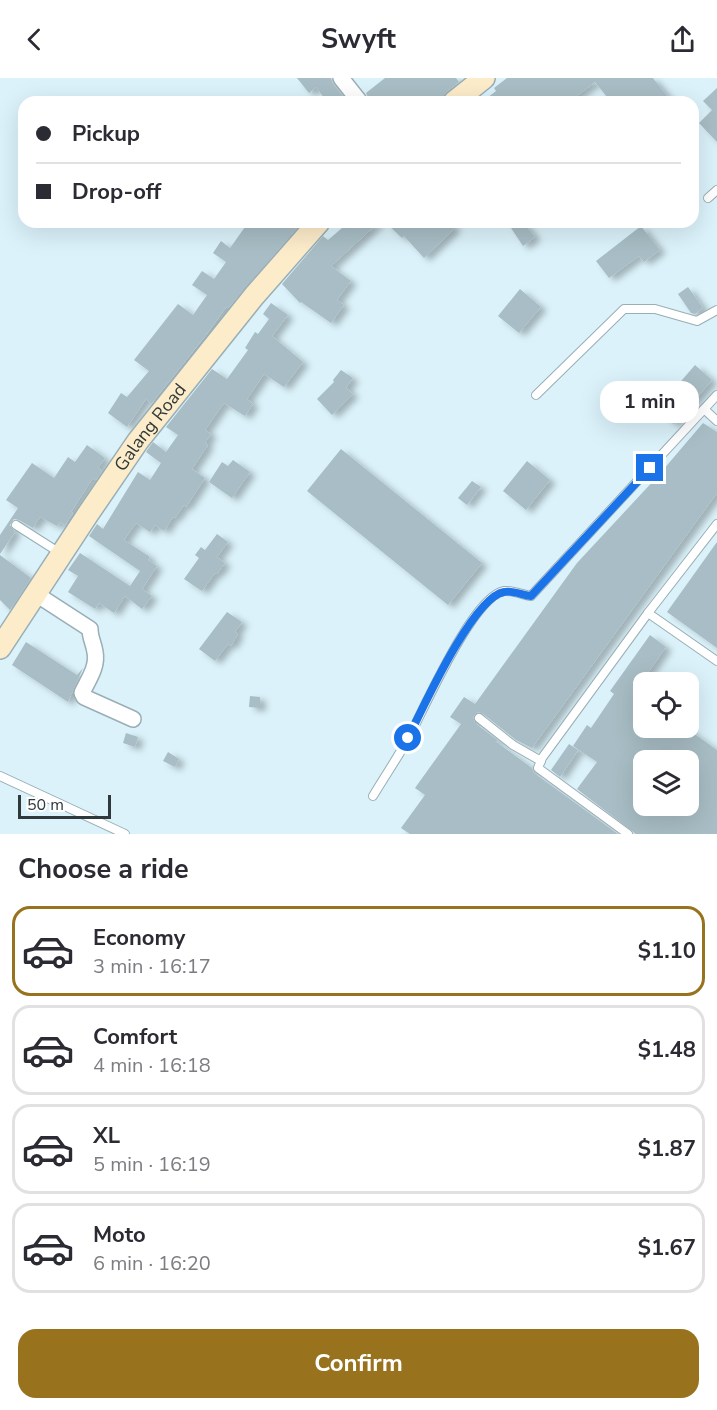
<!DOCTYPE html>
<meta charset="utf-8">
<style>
:root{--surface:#fff;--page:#f7f7f7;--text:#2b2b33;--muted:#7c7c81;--line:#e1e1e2;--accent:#98721d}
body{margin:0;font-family:"Nunito Sans",sans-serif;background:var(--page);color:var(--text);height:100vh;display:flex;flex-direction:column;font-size:22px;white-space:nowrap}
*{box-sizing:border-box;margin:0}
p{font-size:20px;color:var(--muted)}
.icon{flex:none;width:33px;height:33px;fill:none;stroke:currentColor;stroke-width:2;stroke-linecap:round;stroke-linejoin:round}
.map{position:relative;height:756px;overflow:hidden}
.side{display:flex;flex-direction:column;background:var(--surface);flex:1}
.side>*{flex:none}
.hud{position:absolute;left:18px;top:18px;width:681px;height:132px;border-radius:18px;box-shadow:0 6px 24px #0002;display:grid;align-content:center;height:132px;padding:0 18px;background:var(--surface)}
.buttons{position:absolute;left:633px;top:594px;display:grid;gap:12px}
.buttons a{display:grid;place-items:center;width:66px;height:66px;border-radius:12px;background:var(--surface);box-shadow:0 6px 24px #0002;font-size:30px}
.scale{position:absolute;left:18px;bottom:15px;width:93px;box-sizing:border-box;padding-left:6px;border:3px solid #2f383b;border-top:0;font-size:16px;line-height:21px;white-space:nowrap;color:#2f383b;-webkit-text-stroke:4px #fff;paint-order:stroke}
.end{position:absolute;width:27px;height:27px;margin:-14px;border:8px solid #1a73e8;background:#fff;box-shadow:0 0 0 3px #fff}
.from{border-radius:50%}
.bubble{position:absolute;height:42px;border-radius:18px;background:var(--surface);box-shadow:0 6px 24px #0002;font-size:20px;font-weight:700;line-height:42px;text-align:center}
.hud b{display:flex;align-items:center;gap:21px;height:57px;font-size:22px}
.hud b+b{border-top:2px solid var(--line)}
.hud i{width:15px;height:15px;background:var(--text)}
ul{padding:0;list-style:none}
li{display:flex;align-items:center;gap:18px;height:90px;margin:0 12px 9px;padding:0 6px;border:3px solid var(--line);border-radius:18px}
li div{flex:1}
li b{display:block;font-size:22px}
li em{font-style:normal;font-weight:700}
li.current{border-color:var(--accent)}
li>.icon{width:54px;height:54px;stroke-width:1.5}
h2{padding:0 18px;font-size:27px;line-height:72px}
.cta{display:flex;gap:12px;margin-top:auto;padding:12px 18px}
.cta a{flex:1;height:69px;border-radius:18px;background:var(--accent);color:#fff;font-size:24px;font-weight:700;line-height:69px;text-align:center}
header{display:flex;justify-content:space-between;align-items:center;height:78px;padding:0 18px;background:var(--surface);font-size:27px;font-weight:700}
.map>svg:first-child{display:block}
</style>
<header><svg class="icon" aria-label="back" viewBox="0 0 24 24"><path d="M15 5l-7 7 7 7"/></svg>Swyft<svg class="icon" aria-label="share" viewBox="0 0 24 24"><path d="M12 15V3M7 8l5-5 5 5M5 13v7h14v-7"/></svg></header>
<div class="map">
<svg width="717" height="756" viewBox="0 0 717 756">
<defs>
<filter id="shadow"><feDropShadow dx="6" dy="3.5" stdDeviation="3" flood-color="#0004"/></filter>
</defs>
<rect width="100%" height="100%" fill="#dbf2fa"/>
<g fill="#a8bdc5" fill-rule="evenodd" filter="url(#shadow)">
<polygon points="297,0 331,0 333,6 348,24 327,24 316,9 309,15"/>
<polygon points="385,0 456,0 459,4 446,14 442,24 438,24 435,20 430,24 370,24 366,15"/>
<polygon points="507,0 653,0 672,24 611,24 595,4 569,24 482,24 496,13 494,10"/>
<polygon points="717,10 717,64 699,45 712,32 703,23"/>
<polygon points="239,144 293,144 298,149 228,230 226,229 206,257 151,326 146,321 127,349 108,335 121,315 127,319 149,293 134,282 178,226 193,237 207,217 192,207 202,193 214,201 226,184 213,175 221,163 230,170 245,149"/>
<polygon points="349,144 379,144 331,188 351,203 337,222 344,227 331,245 301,224 300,225 282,206 323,158 328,162"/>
<polygon points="385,144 450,144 455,150 424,180 404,158 402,160"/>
<polygon points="507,144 523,144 535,159 523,168"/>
<polygon points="641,148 660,172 644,184 639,178 609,200 596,183"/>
<polygon points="688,209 703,230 695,236 691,235 678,216"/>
<polygon points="520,211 541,229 519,255 498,238"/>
<polygon points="271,225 288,237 272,258 303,284 284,309 264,296 247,321 253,326 245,338 224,325 205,352 211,356 205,365 208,367 192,391 205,400 186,429 184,427 175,440 173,439 164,453 155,447 150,454 136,445 124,462 150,479 148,482 157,488 142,511 152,518 142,531 125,518 114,535 99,525 95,531 68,514 78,498 68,492 80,475 130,508 140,493 89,458 97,446 103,451 138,394 150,402 161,385 146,374 148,371 153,364 166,374 178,357 166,349 212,291 227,301 248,272 245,270 255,254 258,256 269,241 263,236"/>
<polygon points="695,287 712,302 674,346 657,331"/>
<polygon points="341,292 353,300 346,310 353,316 332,337 317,321 334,304 333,302"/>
<polygon points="703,345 717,354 717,415 532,670 516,662 482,635 477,634 473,639 475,645 500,664 495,663 532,690 534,695 618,756 410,756 401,750 425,717 415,710 461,646 450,639 464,619 475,626 577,485 657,399"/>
<polygon points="87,367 105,380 98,390 102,393 96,402 93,400 71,434 73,435 65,447 60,444 57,448 40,439 33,450 19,442 14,441 10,447 15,454 0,476 0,457 18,430 6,422 32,385 54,400 68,379 75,384"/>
<polygon points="341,371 482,485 448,527 307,413"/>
<polygon points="233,382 250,394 232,420 209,404 222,384 228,388"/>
<polygon points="527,383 550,402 526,432 503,413"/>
<polygon points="472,403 481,409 467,427 458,420"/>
<polygon points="217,456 228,464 217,479 225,485 217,496 215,495 202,513 184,501 199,480 195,477 201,469 205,472"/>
<polygon points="717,464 717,570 667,534"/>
<polygon points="0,477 31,500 10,532 0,522"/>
<polygon points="227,534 242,544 235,554 238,556 231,568 228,566 215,583 199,571"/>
<path d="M650 557 666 569 635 613 644 619V650H686L717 672V756H636L577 711 597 684 573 668 587 647 591 650 614 616 610 613ZM644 682H688V728H644Z"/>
<polygon points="26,564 77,597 83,590 68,624 12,587"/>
<polygon points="250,618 260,619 260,630 249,629"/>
<polygon points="126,655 138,659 135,669 123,665"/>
<polygon points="569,666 578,672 560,699 551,692"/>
<polygon points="168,674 179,681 175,689 163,683"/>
</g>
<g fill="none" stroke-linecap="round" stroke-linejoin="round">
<defs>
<g id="lane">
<polyline points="708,120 717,112"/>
<polyline points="536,317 624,231 655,231 697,243 717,232"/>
<polyline points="704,331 717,343"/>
<polyline points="16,447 60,475"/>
<polyline points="648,535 717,583"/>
<polyline points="479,640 513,667 541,683"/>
<polyline points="0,698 125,756"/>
<path d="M373 718C385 698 398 679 409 659 424 631 473 518 504 513 512 512 523 517 531 518L717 317"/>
<polyline points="628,756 538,690 542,680 648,535 717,446"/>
</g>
<g id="street">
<polyline points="341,0 360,24"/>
<path d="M36 516 90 551C90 560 94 566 95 574 98 589 88 602 82 615L84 619 133 641"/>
</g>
<g id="secondary">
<polyline points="454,24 484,0"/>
<path id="s1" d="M0 570 88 436 138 363 254 218 319 144"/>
</g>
</defs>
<use href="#lane" stroke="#99aeb5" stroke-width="10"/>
<use href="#street" stroke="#99aeb5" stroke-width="18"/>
<use href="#secondary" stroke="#99aeb5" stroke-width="24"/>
<use href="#lane" stroke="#fff" stroke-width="8"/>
<use href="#street" stroke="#fff" stroke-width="15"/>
<use href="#secondary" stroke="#fdecca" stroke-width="21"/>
</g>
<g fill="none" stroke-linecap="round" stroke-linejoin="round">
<path stroke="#1a73e8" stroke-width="8" d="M408 660C422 632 473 519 504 514 511 512 523 517 531 518L650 390"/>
</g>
<g text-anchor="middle" stroke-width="4.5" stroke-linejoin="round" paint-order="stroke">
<g font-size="18" fill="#2f383b" stroke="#fff">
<text dy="6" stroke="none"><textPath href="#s1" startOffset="267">Galang Road</textPath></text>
</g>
</g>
</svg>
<div class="buttons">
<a><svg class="icon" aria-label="locate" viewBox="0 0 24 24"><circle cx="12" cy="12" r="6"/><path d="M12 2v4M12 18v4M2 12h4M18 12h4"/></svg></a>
<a><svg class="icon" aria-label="layers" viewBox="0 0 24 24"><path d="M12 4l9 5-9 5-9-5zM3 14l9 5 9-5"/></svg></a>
</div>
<div class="scale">50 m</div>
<i class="end from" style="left:408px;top:660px"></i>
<i class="end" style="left:650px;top:390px"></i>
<div class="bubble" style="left:600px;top:303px;width:99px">1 min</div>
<div class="hud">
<b><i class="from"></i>Pickup</b>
<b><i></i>Drop-off</b>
</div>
</div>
<section class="side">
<h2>Choose a ride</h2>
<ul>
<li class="current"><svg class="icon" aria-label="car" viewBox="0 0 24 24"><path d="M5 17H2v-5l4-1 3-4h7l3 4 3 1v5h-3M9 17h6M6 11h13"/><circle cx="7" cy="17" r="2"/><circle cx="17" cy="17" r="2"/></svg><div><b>Economy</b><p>3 min · 16:17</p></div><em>$1.10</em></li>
<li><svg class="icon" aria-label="car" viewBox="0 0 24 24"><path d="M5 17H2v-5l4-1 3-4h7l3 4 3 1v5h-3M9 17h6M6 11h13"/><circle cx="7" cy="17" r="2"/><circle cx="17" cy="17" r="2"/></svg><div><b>Comfort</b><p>4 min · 16:18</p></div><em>$1.48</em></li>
<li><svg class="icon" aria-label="car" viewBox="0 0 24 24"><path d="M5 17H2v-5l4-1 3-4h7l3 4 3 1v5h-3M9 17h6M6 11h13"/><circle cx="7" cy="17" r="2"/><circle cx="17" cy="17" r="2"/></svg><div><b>XL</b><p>5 min · 16:19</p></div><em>$1.87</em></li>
<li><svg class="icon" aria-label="car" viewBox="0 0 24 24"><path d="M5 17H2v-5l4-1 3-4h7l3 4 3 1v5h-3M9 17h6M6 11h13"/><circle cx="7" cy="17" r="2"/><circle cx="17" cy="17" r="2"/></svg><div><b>Moto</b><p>6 min · 16:20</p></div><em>$1.67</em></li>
</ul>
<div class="cta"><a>Confirm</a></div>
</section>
